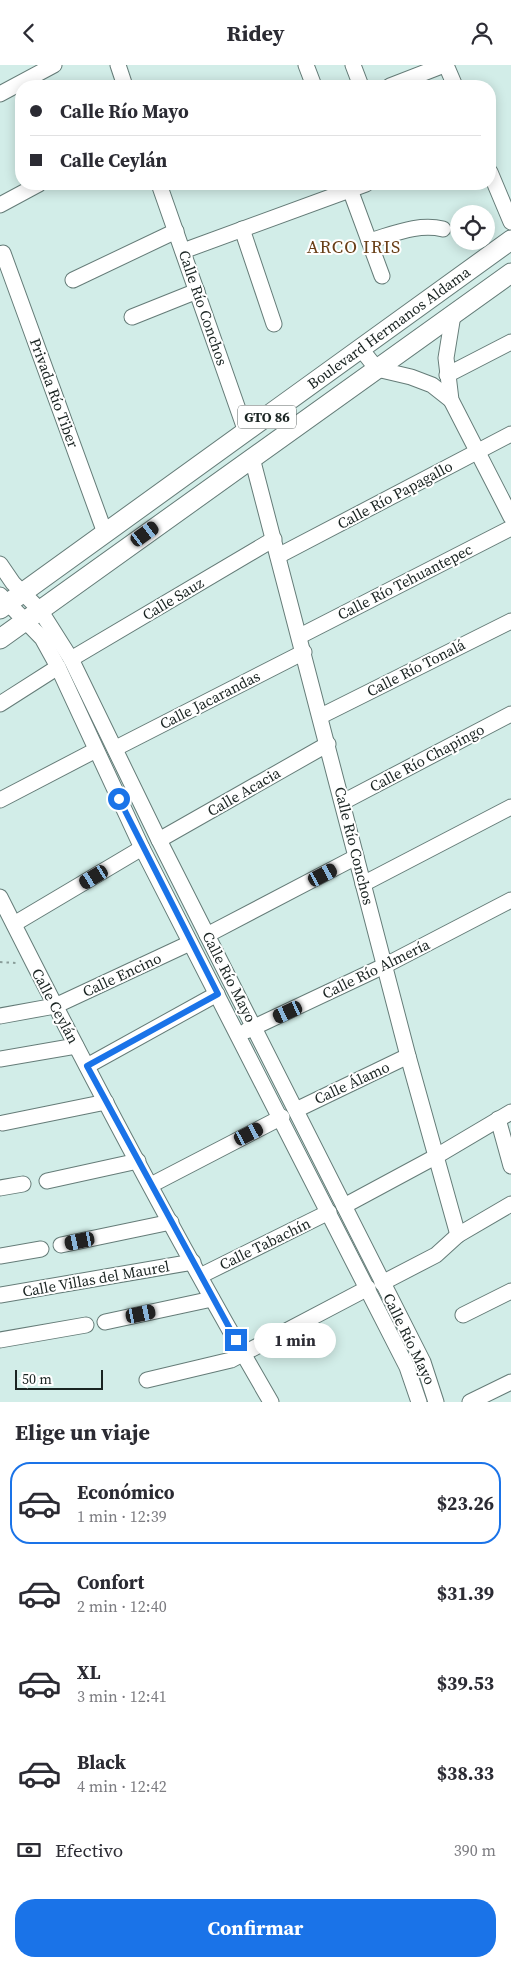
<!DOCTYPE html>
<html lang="es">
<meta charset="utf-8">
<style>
:root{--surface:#fff;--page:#f2f2f3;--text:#2b2b33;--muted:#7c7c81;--line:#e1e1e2;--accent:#1a73e8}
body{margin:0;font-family:"Source Serif 4",serif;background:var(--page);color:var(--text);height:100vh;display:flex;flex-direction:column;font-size:19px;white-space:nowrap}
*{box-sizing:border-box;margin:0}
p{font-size:16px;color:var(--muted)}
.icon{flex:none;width:28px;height:28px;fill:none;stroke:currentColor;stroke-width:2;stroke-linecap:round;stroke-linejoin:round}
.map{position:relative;height:1337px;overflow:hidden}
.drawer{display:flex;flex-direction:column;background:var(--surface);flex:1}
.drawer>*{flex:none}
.guide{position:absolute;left:15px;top:15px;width:481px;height:110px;border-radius:20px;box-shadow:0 2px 12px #0003;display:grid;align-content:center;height:110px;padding:0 15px;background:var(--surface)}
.controls{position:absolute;left:450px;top:140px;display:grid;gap:10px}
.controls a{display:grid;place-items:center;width:45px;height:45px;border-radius:50%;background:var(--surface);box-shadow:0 2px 12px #0003;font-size:25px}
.scale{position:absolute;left:15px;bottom:12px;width:88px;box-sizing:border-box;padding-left:5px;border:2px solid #1a2422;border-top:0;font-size:14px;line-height:18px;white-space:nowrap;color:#1a2422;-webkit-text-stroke:4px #fff;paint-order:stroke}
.end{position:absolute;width:22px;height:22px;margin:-11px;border:6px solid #1a73e8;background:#fff;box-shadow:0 0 0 2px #fff}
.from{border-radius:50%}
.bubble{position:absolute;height:35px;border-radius:18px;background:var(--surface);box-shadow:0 2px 12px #0003;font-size:16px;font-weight:700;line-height:35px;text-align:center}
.car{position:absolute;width:15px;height:30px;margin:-15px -8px;border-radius:6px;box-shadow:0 0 4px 1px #0007;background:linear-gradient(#222 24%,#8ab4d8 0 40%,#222 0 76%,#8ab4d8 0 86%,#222 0)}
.guide b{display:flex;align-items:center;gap:18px;height:48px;font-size:19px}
.guide b+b{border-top:1px solid var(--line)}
.guide i{width:12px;height:12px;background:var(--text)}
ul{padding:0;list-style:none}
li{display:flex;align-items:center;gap:15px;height:82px;margin:0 10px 8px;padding:0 5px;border:2px solid transparent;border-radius:20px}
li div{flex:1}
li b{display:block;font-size:19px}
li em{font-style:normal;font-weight:700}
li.selected{border-color:var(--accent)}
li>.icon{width:45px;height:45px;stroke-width:1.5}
h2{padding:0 15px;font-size:22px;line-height:60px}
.pay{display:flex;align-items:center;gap:12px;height:55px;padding:0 15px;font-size:19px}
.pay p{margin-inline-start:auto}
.button{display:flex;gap:10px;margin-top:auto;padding:10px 15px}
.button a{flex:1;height:58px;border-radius:20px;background:var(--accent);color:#fff;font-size:20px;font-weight:700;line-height:58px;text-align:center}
header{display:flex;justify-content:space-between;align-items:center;height:65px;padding:0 15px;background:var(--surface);font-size:22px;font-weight:700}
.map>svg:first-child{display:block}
</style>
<header><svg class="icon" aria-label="back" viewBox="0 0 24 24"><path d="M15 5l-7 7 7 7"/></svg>Ridey<svg class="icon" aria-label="person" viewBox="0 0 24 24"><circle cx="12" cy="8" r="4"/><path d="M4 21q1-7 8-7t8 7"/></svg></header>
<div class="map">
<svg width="511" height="1337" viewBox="0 0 511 1337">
<rect width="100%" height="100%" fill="#d2ede8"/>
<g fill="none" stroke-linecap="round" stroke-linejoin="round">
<defs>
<g id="minor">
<polyline points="118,0 125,21"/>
<polyline points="306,0 314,21"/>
<polyline points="353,0 361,21"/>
<polyline points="446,0 455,21"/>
<polyline points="390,21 444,0"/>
<polyline points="0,29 54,0"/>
<polyline points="490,107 511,157"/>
<polyline points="159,119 246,367"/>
<polyline points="348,119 382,211"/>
<polyline points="0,140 39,119"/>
<polyline points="242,164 274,259"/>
<path d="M369 176C394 169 418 158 443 164"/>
<polyline points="183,186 366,119"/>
<polyline points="3,188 105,468"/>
<polyline points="73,215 176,166"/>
<polyline points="453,250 446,293 451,335 511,452"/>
<polyline points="132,252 197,226"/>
<polyline points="361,284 377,304 411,312 432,320 451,335"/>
<polyline points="447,310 511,277"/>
<polyline points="252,393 408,991 458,1170"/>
<polyline points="278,491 511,369"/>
<polyline points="0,499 13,518 40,545 71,594 159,775 423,1297 436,1337"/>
<polyline points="0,530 42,573 58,602 142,783 407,1302 419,1337"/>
<polyline points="300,571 511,463"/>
<polyline points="71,594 274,474"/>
<polyline points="0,639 58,602"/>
<polyline points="321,651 511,556"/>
<polyline points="116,683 304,587"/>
<polyline points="0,735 96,685"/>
<polyline points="343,737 511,649"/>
<polyline points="159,775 328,679"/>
<polyline points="363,819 511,742"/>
<path d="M0 832C86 1003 175 1172 271 1337"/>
<polyline points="14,859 142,783"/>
<polyline points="207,870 356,792"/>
<polyline points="0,951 55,941 190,878"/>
<polyline points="246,966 386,900 511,835"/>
<polyline points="0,994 76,981"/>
<polyline points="87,1001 217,929"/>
<polyline points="296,1045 408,991"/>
<polyline points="498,1054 511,1101"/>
<polyline points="3,1058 106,1037"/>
<polyline points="47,1116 138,1096"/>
<polyline points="151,1120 282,1052"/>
<polyline points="0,1123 23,1119"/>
<polyline points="344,1141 435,1092 511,1047"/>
<polyline points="61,1180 171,1157"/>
<polyline points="0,1191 41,1184"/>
<polyline points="200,1211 329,1147"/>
<polyline points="382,1218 436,1190 458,1170 511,1139"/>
<polyline points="0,1230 193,1197"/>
<polyline points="463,1250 511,1226"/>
<polyline points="105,1257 212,1234"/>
<polyline points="0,1275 86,1260"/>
<polyline points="147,1315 231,1295 368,1223"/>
<polyline points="470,1337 511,1317"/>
</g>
<g id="major">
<polyline points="0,544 511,175"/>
<polyline points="0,574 511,208"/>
</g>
</defs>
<use href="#minor" stroke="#657c78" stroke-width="17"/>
<use href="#major" stroke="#657c78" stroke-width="21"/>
<polyline stroke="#899d99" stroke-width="2" stroke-dasharray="2.5 4" stroke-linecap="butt" points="0,897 17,898"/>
<use href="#minor" stroke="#fff" stroke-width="15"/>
<use href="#major" stroke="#fff" stroke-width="19"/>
</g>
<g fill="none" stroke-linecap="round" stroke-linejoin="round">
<polyline stroke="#1a73e8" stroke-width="6" points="119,734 218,929 87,1001 236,1275"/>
</g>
<g text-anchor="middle" stroke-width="4" stroke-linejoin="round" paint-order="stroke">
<rect fill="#fff" stroke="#5f6664" stroke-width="1" x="238" y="340.5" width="58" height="23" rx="4"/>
<g font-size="14" font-weight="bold" fill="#1a2422">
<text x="267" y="357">GTO 86</text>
</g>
<g font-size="15" fill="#1a2422" stroke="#fff">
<text transform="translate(203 243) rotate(71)" y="5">Calle Río Conchos</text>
<text transform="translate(389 263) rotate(-36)" y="5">Boulevard Hermanos Aldama</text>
<text transform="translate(54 328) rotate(70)" y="5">Privada Río Tiber</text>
<text transform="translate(395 430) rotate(-28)" y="5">Calle Río Papagallo</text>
<text transform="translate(405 517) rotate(-27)" y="5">Calle Río Tehuantepec</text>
<text transform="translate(173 534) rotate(-31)" y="5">Calle Sauz</text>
<text transform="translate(416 603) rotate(-27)" y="5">Calle Río Tonalá</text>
<text transform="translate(210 635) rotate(-27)" y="5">Calle Jacarandas</text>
<text transform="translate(427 693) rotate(-28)" y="5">Calle Río Chapingo</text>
<text transform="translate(244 727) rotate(-30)" y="5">Calle Acacia</text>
<text transform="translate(354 781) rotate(76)" y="5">Calle Río Conchos</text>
<text transform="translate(376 904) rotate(-26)" y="5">Calle Río Almería</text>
<text transform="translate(122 910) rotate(-25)" y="5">Calle Encino</text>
<text transform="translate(229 912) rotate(63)" y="5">Calle Río Mayo</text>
<text transform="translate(55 941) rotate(62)" y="5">Calle Ceylán</text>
<text transform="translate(352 1018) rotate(-25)" y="5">Calle Álamo</text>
<text transform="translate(265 1179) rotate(-26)" y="5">Calle Tabachín</text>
<text transform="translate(96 1214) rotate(-10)" y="5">Calle Villas del Maurel</text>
<text transform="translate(409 1274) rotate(64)" y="5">Calle Río Mayo</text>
</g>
<g font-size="18" letter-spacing="1" fill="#683e16" stroke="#fff">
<text x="354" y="188">ARCO IRIS</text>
</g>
</g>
</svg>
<div class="controls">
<a><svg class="icon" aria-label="locate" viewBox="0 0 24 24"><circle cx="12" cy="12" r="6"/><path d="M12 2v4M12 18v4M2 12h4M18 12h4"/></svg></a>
</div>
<div class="scale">50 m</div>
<i class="end from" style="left:119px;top:734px"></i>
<i class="end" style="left:236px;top:1275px"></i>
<div class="bubble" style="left:254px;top:1258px;width:82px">1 min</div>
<i class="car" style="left:145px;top:469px;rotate:54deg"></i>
<i class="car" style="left:323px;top:810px;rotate:62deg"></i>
<i class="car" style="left:94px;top:812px;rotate:239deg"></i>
<i class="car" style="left:288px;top:947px;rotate:245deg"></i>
<i class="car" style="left:249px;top:1069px;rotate:63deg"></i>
<i class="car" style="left:80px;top:1176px;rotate:258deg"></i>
<i class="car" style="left:141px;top:1249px;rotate:78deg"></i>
<div class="guide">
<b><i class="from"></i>Calle Río Mayo</b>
<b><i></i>Calle Ceylán</b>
</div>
</div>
<section class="drawer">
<h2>Elige un viaje</h2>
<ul>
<li class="selected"><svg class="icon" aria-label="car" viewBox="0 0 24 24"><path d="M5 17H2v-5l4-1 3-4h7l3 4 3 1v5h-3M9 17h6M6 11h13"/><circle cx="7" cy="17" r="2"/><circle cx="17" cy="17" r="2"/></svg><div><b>Económico</b><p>1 min · 12:39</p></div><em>$23.26</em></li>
<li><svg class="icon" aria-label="car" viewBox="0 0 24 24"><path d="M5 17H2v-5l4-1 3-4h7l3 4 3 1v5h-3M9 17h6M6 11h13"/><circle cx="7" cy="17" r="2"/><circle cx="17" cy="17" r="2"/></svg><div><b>Confort</b><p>2 min · 12:40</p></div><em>$31.39</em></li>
<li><svg class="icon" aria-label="car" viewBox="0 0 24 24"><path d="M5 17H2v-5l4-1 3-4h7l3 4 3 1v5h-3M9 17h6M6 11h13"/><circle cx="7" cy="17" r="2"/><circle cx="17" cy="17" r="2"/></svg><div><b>XL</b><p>3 min · 12:41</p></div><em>$39.53</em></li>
<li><svg class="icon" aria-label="car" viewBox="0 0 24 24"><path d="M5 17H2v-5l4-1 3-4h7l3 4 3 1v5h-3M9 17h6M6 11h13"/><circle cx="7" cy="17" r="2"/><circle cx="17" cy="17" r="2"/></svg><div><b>Black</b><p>4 min · 12:42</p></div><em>$38.33</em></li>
</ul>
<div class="pay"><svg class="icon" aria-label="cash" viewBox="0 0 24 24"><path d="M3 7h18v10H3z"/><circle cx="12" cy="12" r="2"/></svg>Efectivo<p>390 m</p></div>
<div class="button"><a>Confirmar</a></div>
</section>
